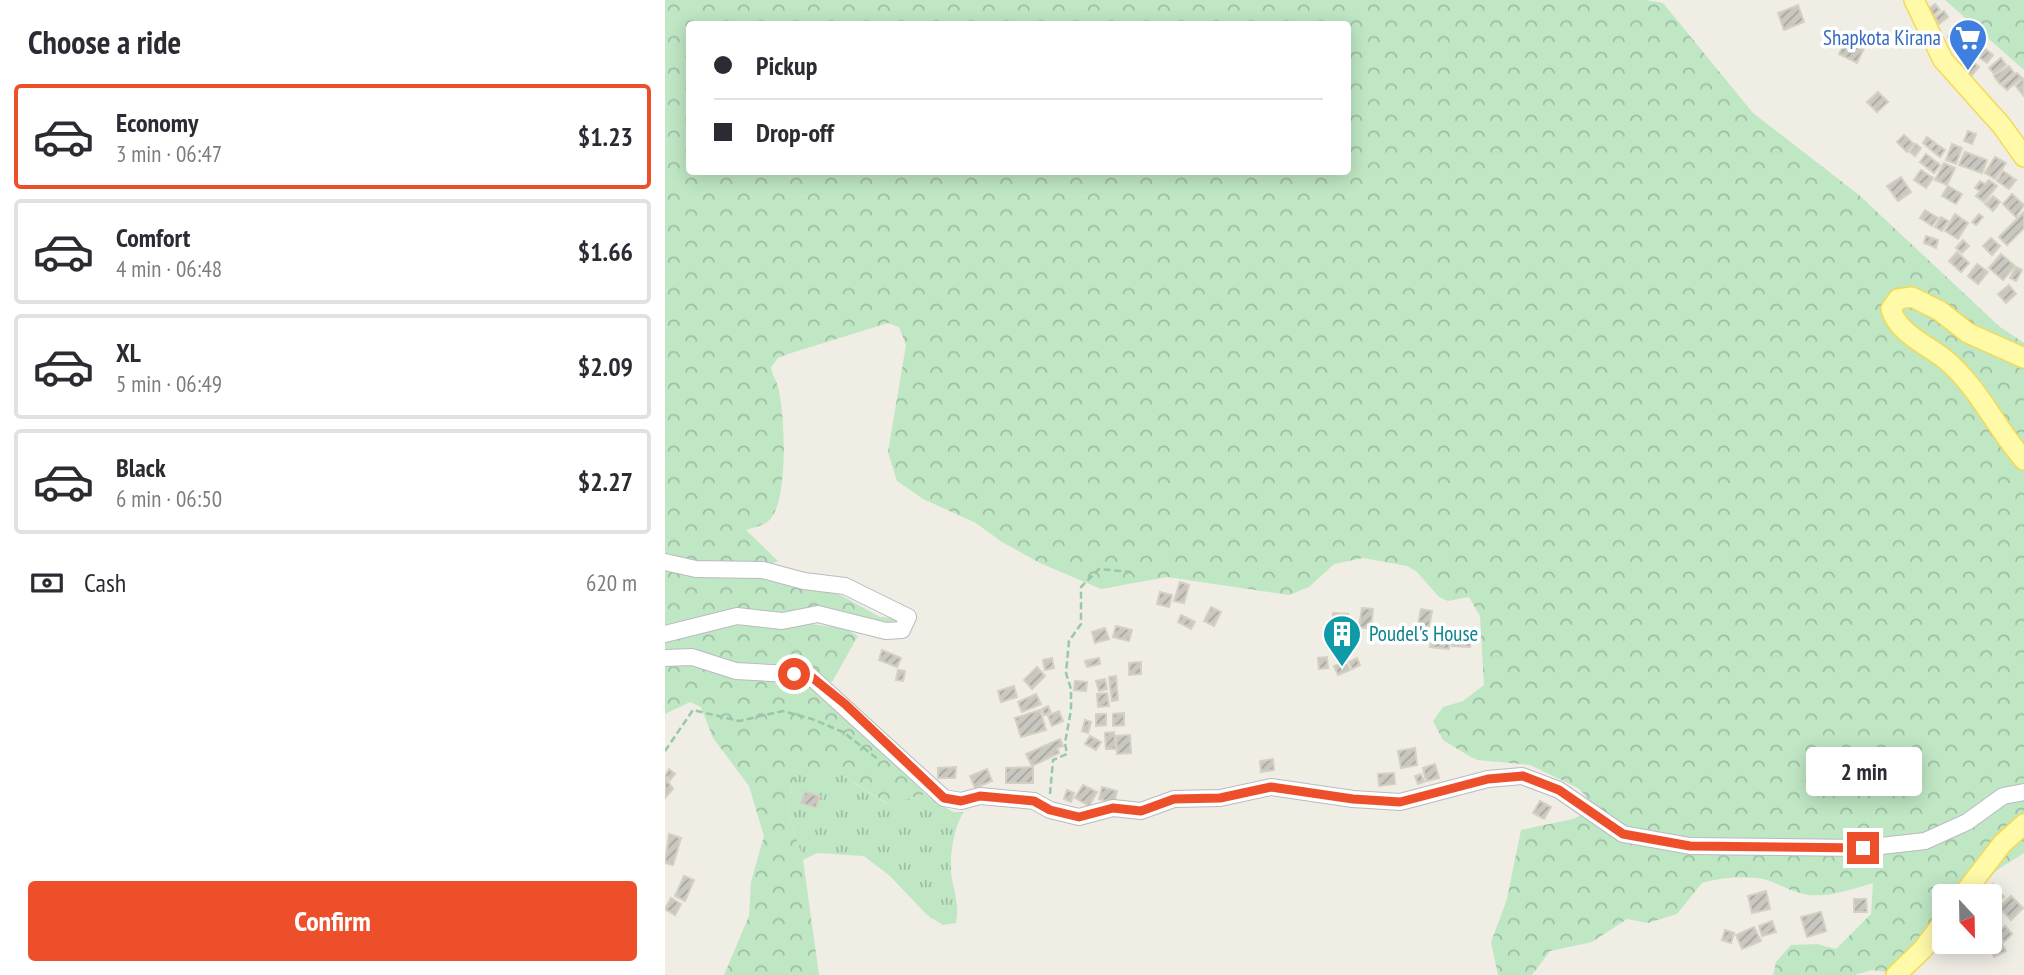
<!DOCTYPE html>
<meta charset="utf-8">
<style>
:root{--surface:#fff;--page:#f2f2f3;--text:#2b2b33;--muted:#7c7c81;--line:#e1e1e2;--accent:#ee4f2b}
body{margin:0;font-family:"PT Sans Narrow",sans-serif;background:var(--page);color:var(--text);height:100vh;display:flex;flex-direction:column;font-size:26px;white-space:nowrap}
*{box-sizing:border-box;margin:0}
p{font-size:23px;color:var(--muted)}
.icon{flex:none;width:38px;height:38px;fill:none;stroke:currentColor;stroke-width:2;stroke-linecap:round;stroke-linejoin:round}
.map{position:relative;flex:1;overflow:hidden}
.details{display:flex;flex-direction:column;background:var(--surface);width:665px}
.details>*{flex:none}
.banner{position:absolute;left:21px;top:21px;width:665px;height:154px;border-radius:7px;box-shadow:0 4px 18px #0003;display:grid;align-content:center;height:154px;padding:0 28px;background:var(--surface)}
.needle{width:46px;rotate:158deg}
.controls{position:absolute;left:1267px;top:884px;display:grid;gap:14px}
.controls a{display:grid;place-items:center;width:70px;height:70px;border-radius:7px;background:var(--surface);box-shadow:0 4px 18px #0003;font-size:35px}
.end{position:absolute;width:32px;height:32px;margin:-16px;border:9px solid #ee4f2b;background:#fff;box-shadow:0 0 0 4px #fff}
.from{border-radius:50%}
.bubble{position:absolute;height:49px;border-radius:7px;background:var(--surface);box-shadow:0 4px 18px #0003;font-size:23px;font-weight:600;line-height:49px;text-align:center}
.banner b{display:flex;align-items:center;gap:24px;height:66px;font-size:26px}
.banner b+b{border-top:2px solid var(--line)}
.banner i{width:18px;height:18px;background:var(--text)}
ul{padding:0;list-style:none}
li{display:flex;align-items:center;gap:21px;height:105px;margin:0 14px 10px;padding:0 14px;border:4px solid var(--line);border-radius:7px}
li div{flex:1}
li b{display:block;font-size:26px}
li em{font-style:normal;font-weight:600}
li.active{border-color:var(--accent)}
li>.icon{width:63px;height:63px;stroke-width:1.5}
h2{padding:0 28px;font-size:32px;line-height:84px}
.pay{display:flex;align-items:center;gap:18px;height:77px;padding:0 28px;font-size:26px}
.pay p{margin-inline-start:auto}
.cta{display:flex;gap:14px;margin-top:auto;padding:14px 28px}
.cta a{flex:1;height:80px;border-radius:7px;background:var(--accent);color:#fff;font-size:28px;font-weight:600;line-height:80px;text-align:center}
main{display:flex;flex:1;min-height:0}
.map>svg:first-child{display:block}
</style>
<main>
<section class="details">
<h2>Choose a ride</h2>
<ul>
<li class="active"><svg class="icon" aria-label="car" viewBox="0 0 24 24"><path d="M5 17H2v-5l4-1 3-4h7l3 4 3 1v5h-3M9 17h6M6 11h13"/><circle cx="7" cy="17" r="2"/><circle cx="17" cy="17" r="2"/></svg><div><b>Economy</b><p>3 min · 06:47</p></div><em>$1.23</em></li>
<li><svg class="icon" aria-label="car" viewBox="0 0 24 24"><path d="M5 17H2v-5l4-1 3-4h7l3 4 3 1v5h-3M9 17h6M6 11h13"/><circle cx="7" cy="17" r="2"/><circle cx="17" cy="17" r="2"/></svg><div><b>Comfort</b><p>4 min · 06:48</p></div><em>$1.66</em></li>
<li><svg class="icon" aria-label="car" viewBox="0 0 24 24"><path d="M5 17H2v-5l4-1 3-4h7l3 4 3 1v5h-3M9 17h6M6 11h13"/><circle cx="7" cy="17" r="2"/><circle cx="17" cy="17" r="2"/></svg><div><b>XL</b><p>5 min · 06:49</p></div><em>$2.09</em></li>
<li><svg class="icon" aria-label="car" viewBox="0 0 24 24"><path d="M5 17H2v-5l4-1 3-4h7l3 4 3 1v5h-3M9 17h6M6 11h13"/><circle cx="7" cy="17" r="2"/><circle cx="17" cy="17" r="2"/></svg><div><b>Black</b><p>6 min · 06:50</p></div><em>$2.27</em></li>
</ul>
<div class="pay"><svg class="icon" aria-label="cash" viewBox="0 0 24 24"><path d="M3 7h18v10H3z"/><circle cx="12" cy="12" r="2"/></svg>Cash<p>620 m</p></div>
<div class="cta"><a>Confirm</a></div>
</section>
<div class="map">
<svg width="1359" height="975" viewBox="0 0 1359 975">
<defs>
<pattern id="grass-tufts" width="24" height="20" patternUnits="userSpaceOnUse" patternTransform="scale(1.75)"><rect width="24" height="20" fill="#bfe7c4"/><path d="M3 7l-1-3M5 7V3M7 7l1-3M15 17l-1-3M17 17v-4M19 17l1-3" fill="none" stroke="#9ebea3"/></pattern>
<pattern id="forest-crowns" width="20" height="18" patternUnits="userSpaceOnUse" patternTransform="scale(1.75)"><rect width="20" height="18" fill="#bfe7c4"/><path d="M2 6a3 3 0 1 1 6 0M12 15a3 3 0 1 1 6 0" fill="none" stroke="#9ebea3"/></pattern>
<pattern id="building-hatch" width="6" height="6" patternUnits="userSpaceOnUse" patternTransform="scale(1.75)"><rect width="6" height="6" fill="#cac7c1"/><path d="M-1 1l2-2M0 6l6-6M5 7l2-2" fill="none" stroke="#a7a5a0"/></pattern>
</defs>
<rect width="100%" height="100%" fill="#efede4"/>
<path fill="url(#grass-tufts)" d="M131 768H166L222 804 260 794 288 812H298C289 830 285 851 286 872 288 890 295 905 291 923L278 925 262 915 225 876 199 856 152 853 138 860 122 808Z"/>
<g fill="url(#forest-crowns)" fill-rule="evenodd">
<path d="M0 0H980L998 3 1088 113 1194 195 1335 327 1359 343V853L1332 870 1308 896H1279V937L1247 975 1206 970 1190 975H1108L1111 962 1126 945 1152 944 1171 949 1206 914 1208 883C1188 889 1165 897 1144 895 1128 893 1117 885 1102 880 1084 875 1055 877 1037 883L1012 914 983 923 962 919 927 942 885 951 867 975H833L826 942 842 899 856 830 908 819 927 810 920 795 913 788 865 765 813 760 804 756 778 740 768 721 778 707 798 701 819 685 815 616 804 597 783 601 774 597 751 571 742 566 698 558 669 564 644 587 624 595 502 577 436 589 375 563 337 542 311 523 258 499 232 481 223 452 241 345 234 327 223 323 123 354 113 358 106 367C107 375 111 379 113 387 120 413 123 492 108 515 103 525 91 527 81 530L113 561 104 565 177 596 215 617 228 618 233 622 218 627 175 611 144 619 146 624 181 629 193 636 167 682C136 666 104 661 69 664L143 684 212 743 260 794 223 804 166 768H131L122 808 138 860 154 975H59L84 916 86 882 99 836 84 786 48 738 36 707 25 702 0 714ZM24 24H682V172H24Z"/>
<polygon points="1280,0 1359,0 1359,70"/>
</g>
<g fill="url(#building-hatch)" stroke="#d4d0c2" stroke-width="2">
<polygon points="1270,4 1275,10 1269,15 1263,9"/>
<polygon points="1133,5 1139,22 1119,30 1113,13"/>
<polygon points="1279,11 1283,17 1274,24 1270,17"/>
<polygon points="1292,25 1305,35 1296,47 1283,37"/>
<polygon points="1184,34 1202,42 1192,63 1174,54"/>
<polygon points="1308,36 1315,42 1308,50 1301,44"/>
<polygon points="1318,47 1328,55 1322,63 1312,56"/>
<polygon points="1302,56 1314,67 1305,77 1292,66"/>
<polygon points="1336,58 1341,65 1329,74 1324,68"/>
<polygon points="1344,66 1349,73 1335,84 1329,76"/>
<polygon points="1352,73 1357,78 1342,90 1337,85"/>
<polygon points="1358,79 1359,80 1358,95 1351,86"/>
<polygon points="1213,92 1223,102 1212,112 1202,102"/>
<polygon points="1303,131 1311,134 1307,144 1299,141"/>
<polygon points="1239,135 1249,144 1242,152 1232,142"/>
<polygon points="1262,137 1269,142 1264,148 1258,143"/>
<polygon points="1270,143 1280,150 1275,157 1265,149"/>
<polygon points="1251,144 1256,148 1250,156 1245,152"/>
<polygon points="1287,144 1297,148 1291,164 1281,160"/>
<polygon points="1300,152 1322,160 1317,173 1294,165"/>
<polygon points="1261,154 1275,165 1269,173 1255,162"/>
<polygon points="1330,157 1341,163 1330,179 1320,173"/>
<polygon points="1279,163 1290,168 1282,185 1270,180"/>
<polygon points="1256,170 1268,178 1261,188 1249,180"/>
<polygon points="1338,171 1351,180 1344,189 1332,181"/>
<polygon points="1236,177 1246,192 1233,201 1222,186"/>
<polygon points="1324,180 1332,186 1319,202 1311,196 1315,191 1310,188 1315,181 1320,184"/>
<polygon points="1283,186 1297,194 1291,204 1277,196"/>
<polygon points="1347,194 1359,205 1351,217 1338,204"/>
<polygon points="1328,196 1335,202 1328,211 1320,204"/>
<polygon points="1260,210 1273,218 1267,226 1255,218"/>
<polygon points="1359,212 1359,228 1342,245 1334,237"/>
<polygon points="1290,214 1303,223 1293,239 1280,231"/>
<polygon points="1314,214 1318,217 1311,225 1307,222"/>
<polygon points="1276,217 1283,221 1277,231 1270,227"/>
<polygon points="1261,236 1273,240 1271,248 1259,243"/>
<polygon points="1326,238 1335,246 1327,255 1318,246"/>
<polygon points="1298,240 1304,246 1297,253 1291,248"/>
<polygon points="1292,252 1304,263 1296,272 1284,261"/>
<polygon points="1336,254 1350,266 1338,280 1324,268"/>
<polygon points="1312,264 1323,272 1313,284 1303,276"/>
<polygon points="1351,267 1357,270 1351,281 1345,278"/>
<polygon points="1344,285 1351,294 1341,303 1333,294"/>
<polygon points="515,582 524,585 519,603 509,601"/>
<polygon points="495,592 507,595 504,607 492,604"/>
<polygon points="546,607 556,612 549,626 539,621"/>
<polygon points="697,608 708,609 706,629 694,627"/>
<polygon points="756,609 767,611 764,627 753,625"/>
<polygon points="668,613 683,614 682,624 668,623"/>
<polygon points="516,615 530,622 526,629 513,622"/>
<polygon points="451,626 467,630 464,641 448,637"/>
<polygon points="440,628 444,639 430,643 427,632"/>
<polygon points="789,628 806,629 805,647 787,646"/>
<polygon points="767,634 785,636 784,649 765,647"/>
<polygon points="217,650 236,658 232,667 214,660"/>
<polygon points="662,657 663,668 654,669 653,658"/>
<polygon points="387,658 389,668 380,670 378,660"/>
<polygon points="434,658 435,664 422,667 420,661"/>
<polygon points="692,658 695,665 687,669 684,662"/>
<polygon points="476,662 476,674 464,675 464,663"/>
<polygon points="681,662 685,670 673,675 669,666"/>
<polygon points="372,667 380,676 367,689 359,680"/>
<polygon points="233,670 240,671 238,681 231,680"/>
<polygon points="451,676 453,700 447,701 444,677"/>
<polygon points="440,679 442,689 434,691 431,681"/>
<polygon points="410,681 422,682 421,691 409,690"/>
<polygon points="349,686 352,697 336,702 333,691"/>
<polygon points="442,693 444,706 433,707 432,694"/>
<polygon points="371,694 376,704 357,712 353,702"/>
<polygon points="383,706 386,713 379,715 377,709"/>
<polygon points="375,710 381,730 356,737 350,718"/>
<polygon points="394,711 398,721 387,726 383,716"/>
<polygon points="459,713 459,725 448,726 448,714"/>
<polygon points="431,714 441,714 441,725 431,726"/>
<polygon points="420,720 426,722 423,733 417,731"/>
<polygon points="449,732 451,749 441,749 440,733"/>
<polygon points="465,735 466,753 452,754 451,736"/>
<polygon points="425,736 436,742 431,750 420,744"/>
<polygon points="395,739 398,746 392,748 394,753 367,766 361,754"/>
<polygon points="750,748 752,765 736,768 733,751"/>
<polygon points="608,759 609,770 596,772 595,761"/>
<polygon points="770,764 774,778 761,781 758,768"/>
<polygon points="291,767 290,778 273,778 273,768"/>
<polygon points="368,767 368,783 341,783 341,768"/>
<polygon points="4,769 10,774 5,780 0,776"/>
<polygon points="322,769 327,781 310,788 305,776"/>
<polygon points="729,773 730,784 714,786 713,774"/>
<polygon points="756,774 759,782 753,784 750,776"/>
<polygon points="0,777 8,789 0,798"/>
<polygon points="418,785 432,792 424,806 410,798"/>
<polygon points="437,787 452,791 449,803 434,799"/>
<polygon points="402,790 409,793 406,802 399,799"/>
<polygon points="140,792 155,796 151,808 136,803"/>
<polygon points="875,801 886,807 879,819 868,813"/>
<polygon points="4,834 16,838 8,865 0,863"/>
<polygon points="19,876 29,880 20,901 10,896"/>
<polygon points="1328,884 1339,897 1326,908 1325,896 1315,895"/>
<polygon points="1101,891 1105,909 1087,913 1083,896"/>
<polygon points="1346,896 1358,908 1346,920 1334,907"/>
<polygon points="6,898 16,904 10,915 0,909"/>
<polygon points="1189,899 1201,899 1202,912 1189,912"/>
<polygon points="1156,912 1161,931 1142,937 1136,917"/>
<polygon points="1107,921 1111,932 1097,936 1094,926"/>
<polygon points="1340,926 1347,934 1339,942 1332,934"/>
<polygon points="1089,927 1096,941 1077,949 1071,935"/>
<polygon points="1060,930 1069,933 1066,943 1057,940"/>
<polygon points="1334,939 1341,951 1329,957 1323,945"/>
</g>
<g fill="none" stroke-linecap="round" stroke-linejoin="round">
<defs>
<g id="minor">
<polyline points="0,562 31,569 98,570 139,581 180,586 243,617 237,630 221,631 153,614 117,621 72,616 0,634"/>
<polyline points="0,658 27,657 71,671 144,675 279,798 296,801 315,796 369,801 385,810 414,817 448,808 476,811 509,799 555,798 606,787 688,799 735,802 823,779 857,776 894,790 958,834 1025,846 1198,848 1260,841 1302,822 1338,796 1359,792"/>
</g>
<g id="major">
<polyline points="1249,0 1278,60 1337,126 1359,157"/>
<path d="M1359 358 1303 333 1275 311 1247 297 1233 299 1226 309C1232 333 1264 346 1281 360 1314 388 1331 428 1359 460"/>
<polyline points="1297,896 1337,844 1359,824"/>
<polyline points="1231,975 1258,949 1279,921"/>
</g>
</defs>
<use href="#minor" stroke="#b9bbc0" stroke-width="18"/>
<use href="#major" stroke="#f5d956" stroke-width="22"/>
<g stroke="#98c8ab" stroke-width="2.5" stroke-dasharray="7 3.5" stroke-linecap="butt">
<polyline points="0,751 28,710 74,721 118,711 147,719 178,732 214,760"/>
<polyline points="385,794 388,760 402,754 400,743 406,710 406,689 401,673 404,641 416,624 416,587 434,569 466,572"/>
</g>
<use href="#minor" stroke="#fff" stroke-width="16"/>
<use href="#major" stroke="#fffaa8" stroke-width="19"/>
</g>
<g fill="none" stroke-linecap="round" stroke-linejoin="round">
<polyline stroke="#ee4f2b" stroke-width="9" points="129,674 144,675 180,704 279,798 296,801 315,796 369,801 385,810 414,817 448,808 476,811 509,799 555,798 606,787 688,799 735,802 823,779 858,776 894,790 958,834 1025,846 1198,848"/>
</g>
<defs>
<symbol id="supermarket-pin" viewBox="-11 -11 22 30"><path d="M0 17L-7.5 6A9.5 9.5 0 1 1 7.5 6Z" fill="#3f7fe0" stroke="#fff"/><path d="M-6-5.5h2.5l.6 2H6L4.5 2H-2.5L-4.4-4H-6ZM-1.5 3.2a1.3 1.3 0 1 0 .1 0ZM3 3.2a1.3 1.3 0 1 0 .1 0Z" fill="#fff"/></symbol>
<symbol id="building-pin" viewBox="-11 -11 22 30"><path d="M0 17L-7.5 6A9.5 9.5 0 1 1 7.5 6Z" fill="#0f9aa8" stroke="#fff"/><path d="M-4-6H4V6H1V3H-1V6H-4ZM-2.5-4.3h1.7v1.8h-1.7ZM.8-4.3h1.7v1.8H.8ZM-2.5-1h1.7V.8h-1.7ZM.8-1h1.7V.8H.8Z" fill="#fff"/></symbol>
</defs>
<g fill-rule="evenodd">
<use href="#supermarket-pin" x="1281" y="16" width="44" height="60"/>
<use href="#building-pin" x="655" y="612" width="44" height="60"/>
</g>
<g text-anchor="middle" stroke-width="7" stroke-linejoin="round" paint-order="stroke">
<g font-size="21" fill="#366cbe" stroke="#fff" text-anchor="end">
<text x="1276" y="45">Shapkota Kirana</text>
</g>
<g font-size="21" fill="#0d838f" stroke="#fff" text-anchor="start">
<text x="704" y="641">Poudel's House</text>
</g>
</g>
</svg>
<div class="controls">
<a><svg class="needle" viewBox="-14 -14 28 28"><path d="M0-13l5 13h-10z" fill="#e53935"/><path d="M0 13l5-13h-10z" fill="#7c7c81"/></svg></a>
</div>
<i class="end from" style="left:129px;top:674px"></i>
<i class="end" style="left:1198px;top:848px"></i>
<div class="bubble" style="left:1141px;top:747px;width:116px">2 min</div>
<div class="banner">
<b><i class="from"></i>Pickup</b>
<b><i></i>Drop-off</b>
</div>
</div>
</main>
